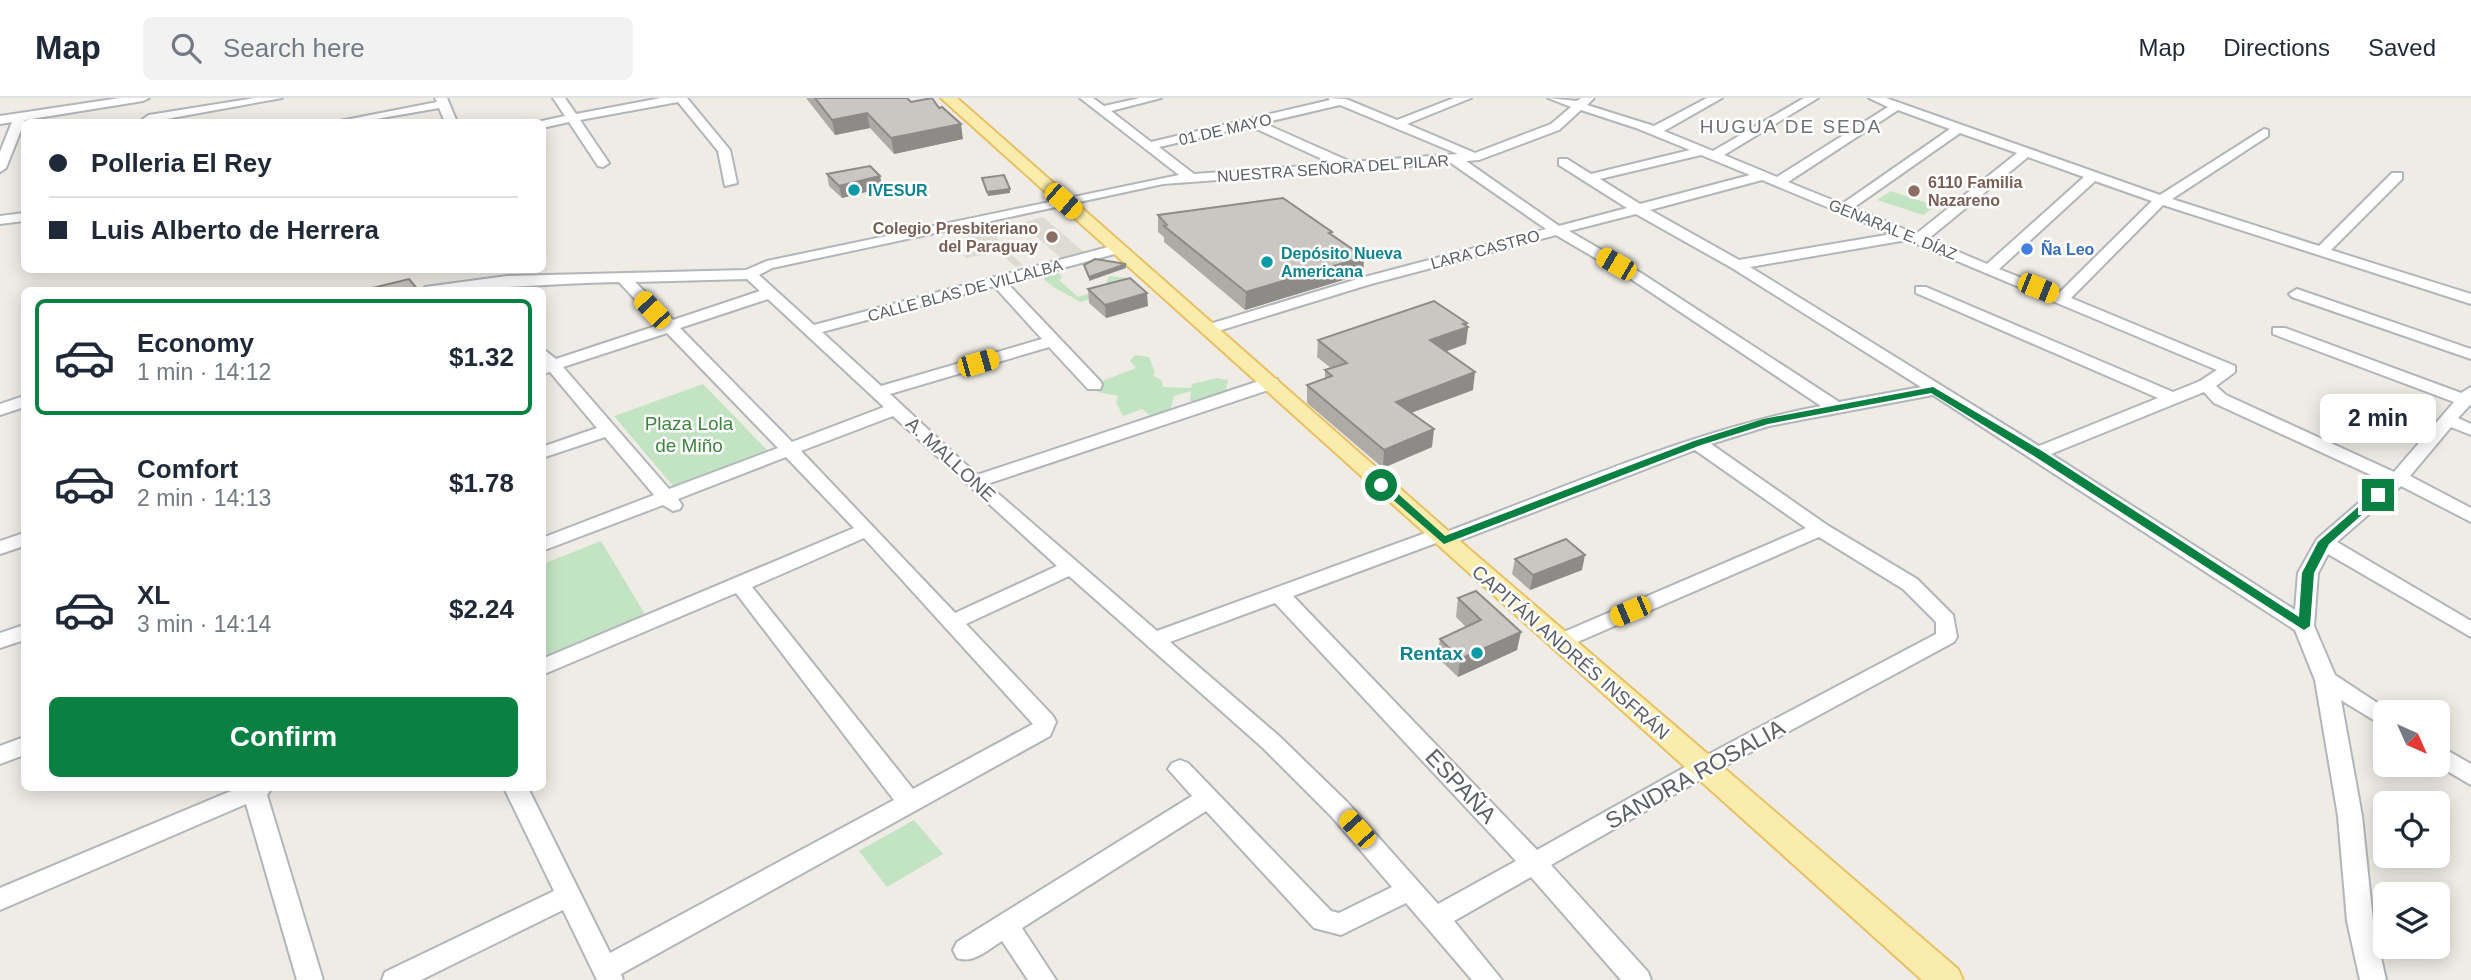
<!DOCTYPE html>
<meta charset="utf-8">
<style>
:root{--surface:#fff;--page:#f2f2f3;--text:#1f2937;--muted:#747a83;--line:#e0e1e3;--accent:#0b8043}
body{margin:0;font-family:Arial,sans-serif;background:var(--page);color:var(--text);height:100vh;display:flex;flex-direction:column;font-size:26px;white-space:nowrap}
*{box-sizing:border-box;margin:0}
p{font-size:23px;color:var(--muted)}
.icon{flex:none;width:38px;height:38px;fill:none;stroke:currentColor;stroke-width:2;stroke-linecap:round;stroke-linejoin:round}
.map{position:relative;flex:1;overflow:hidden}
.drawer{position:absolute;left:21px;top:189px;width:525px;height:504px;display:flex;flex-direction:column;background:var(--surface);border-radius:10px;box-shadow:0 4px 18px #0003}
.drawer>*{flex:none}
.guide{position:absolute;left:21px;top:21px;width:525px;height:154px;border-radius:10px;box-shadow:0 4px 18px #0003;display:grid;align-content:center;height:154px;padding:0 28px;background:var(--surface)}
.needle{width:46px;rotate:135deg}
.fabs{position:absolute;left:2373px;top:602px;display:grid;gap:14px}
.fabs a{display:grid;place-items:center;width:77px;height:77px;border-radius:10px;background:var(--surface);box-shadow:0 4px 18px #0003;font-size:35px}
.end{position:absolute;width:32px;height:32px;margin:-16px;border:9px solid #0b8043;background:#fff;box-shadow:0 0 0 4px #fff}
.from{border-radius:50%}
.bubble{position:absolute;height:49px;border-radius:10px;background:var(--surface);box-shadow:0 4px 18px #0003;font-size:23px;font-weight:700;line-height:49px;text-align:center}
.car{position:absolute;width:21px;height:42px;margin:-21px -10px;border-radius:9px;box-shadow:0 0 5px 2px #0007;background:linear-gradient(#f5c518 24%,#345 0 40%,#f5c518 0 76%,#345 0 86%,#f5c518 0)}
.guide b{display:flex;align-items:center;gap:24px;height:66px;font-size:26px}
.guide b+b{border-top:2px solid var(--line)}
.guide i{width:18px;height:18px;background:var(--text)}
ul{padding:12px 0 0;list-style:none}
li{display:flex;align-items:center;gap:21px;height:116px;margin:0 14px 10px;padding:0 14px;border:4px solid transparent;border-radius:10px}
li div{flex:1}
li b{display:block;font-size:26px}
li em{font-style:normal;font-weight:700}
li.current{border-color:var(--accent)}
li>.icon{width:63px;height:63px;stroke-width:1.5}
.action{display:flex;gap:14px;margin-top:auto;padding:14px 28px}
.action a{flex:1;height:80px;border-radius:10px;background:var(--accent);color:#fff;font-size:28px;font-weight:700;line-height:80px;text-align:center}
header{display:flex;align-items:center;gap:42px;box-sizing:border-box;height:98px;padding:0 35px;background:var(--surface);border-bottom:2px solid var(--line)}
header strong{font-size:33px}
nav{display:flex;gap:38px;margin-inline-start:auto;font-size:24px}
.search{width:490px;height:63px;background:var(--page);display:flex;align-items:center;gap:18px;box-sizing:border-box;padding:0 24px;border-radius:10px;color:var(--muted);font-size:26px}
.map>svg:first-child{display:block}
</style>
<header>
<strong>Map</strong>
<div class="search"><svg class="icon" aria-label="search" viewBox="0 0 24 24"><circle cx="10" cy="10" r="6"/><path d="M15 15l6 6"/></svg>Search here</div>
<nav><a>Map</a><a>Directions</a><a>Saved</a></nav>
</header>
<div class="map">
<svg width="2471" height="882" viewBox="0 0 2471 882">
<rect width="100%" height="100%" fill="#eeece5"/>
<g fill="#dedbd3">
<polygon points="1043,119 1084,154 1061,160 1021,125"/>
<polygon points="985,126 1012,157 1023,167 1016,169 999,154 966,160 964,157 979,152 960,132"/>
</g>
<g fill="#c3e4c2">
<polygon points="1891,93 1936,108 1923,117 1877,102"/>
<path d="M1046 172H1055L1062 179 1059 182 1078 199 1104 191 1109 178 1128 180 1122 192 1080 204C1065 193 1051 192 1040 176Z"/>
<polygon points="1135,257 1149,259 1155,274 1153,277 1162,283 1163,289 1191,290 1192,286 1217,280 1228,282 1226,290 1231,298 1199,307 1190,303 1191,293 1174,298 1169,316 1154,321 1142,311 1123,318 1116,304 1118,298 1098,294 1093,290 1097,285 1136,270 1130,263"/>
<polygon points="703,286 767,352 673,388 614,318"/>
<polygon points="601,443 646,518 543,561 543,466"/>
<polygon points="914,722 943,756 887,789 859,753"/>
</g>
<g fill="none" stroke-linecap="round" stroke-linejoin="round">
<defs>
<g id="minor">
<polygon points="120,0 149,0 143,3 25,22 6,70 0,74 0,54 12,24 0,26 0,18"/>
<polygon points="255,0 282,0 150,24 143,21 149,17"/>
<polygon points="435,0 447,0 457,24 445,24 439,10 359,24 335,24 437,4"/>
<polygon points="553,0 565,0 576,16 661,0 687,0 730,52 737,85 725,88 718,53 678,4 580,22 609,65 603,69 598,68 569,24 542,30 542,24 537,24 565,18"/>
<path d="M1080 0H1093L1104 8 1140 0H1161L1111 13 1151 44 1330 2 1328 0 1346 1 1397 22 1454 0H1471L1407 26 1475 55 1551 26 1571 9 1548 0 1577 3 1581 0H1594L1587 7 1654 28 1707 0H1722L1664 33 1713 53 1804 0H1818L1724 57 1777 79 1888 9 1869 0H1886L2160 97 2264 31 2268 32V38L2172 101 2319 148 2392 75H2402V81L2331 152 2471 196V206L2163 107 2071 200 2235 268V274L2216 288 2226 297 2394 374 2454 304 2273 236V230H2285L2461 295 2471 289V306L2458 320 2471 326V337L2451 329 2410 378 2471 410V424L2401 388 2337 444 2471 523V539L2328 456 2318 475 2314 528 2335 577 2391 614H2385V629L2341 602 2362 718 2373 823 2386 882H2360L2347 823 2338 718 2315 582 2295 532 1933 297 1769 328 1711 346 1827 427 1917 481 1953 517 1957 539 1954 544 1710 676 1551 767 1648 874 1651 882H1621L1531 779 1454 823 1502 882H1472L1406 805 1341 837 1314 830 1206 713 1022 830 1056 882H1028L1002 843C987 852 974 866 957 860L953 852 957 844 1192 698 1168 671 1172 665 1180 662 1188 665 1331 813 1339 815 1392 789 1331 718 1263 650 1069 478 966 526 1053 618 1056 624 1050 638 621 876 623 882H597L563 812 421 882H382L385 874 554 793 504 690H528L610 855 894 702 736 495 542 577V561L854 430 786 359 678 401 682 407 680 411 673 413 663 407 542 453V440L654 397 605 339 542 360V349L597 330 550 274 542 276V250L556 261 659 227 619 184C553 185 488 192 423 192L425 189 507 178 746 172 767 163 1179 77ZM1340 7 1458 56 1351 64 1263 25ZM1581 12 1636 30 1690 52 1591 76 1567 61H1559V67L1627 110 1559 128 1466 63 1479 62 1559 32ZM1898 12 1950 31 1842 106 1788 84ZM1250 28 1333 66 1194 76 1159 49ZM1960 35 2017 55 1916 136 1853 110ZM1701 57 1750 77 1640 106 1600 81ZM2028 59 2084 79 1987 166 1928 141ZM1451 65 1546 131 1361 180 1203 228 1201 231 1203 234H1215L1371 186 1556 137 1631 181 1821 308C1692 332 1569 388 1446 434L1438 431 1431 433 1157 533 987 386 1277 289 1279 285 1277 281H1265L977 377 890 296 1049 249 1088 291H1100L1102 287 1100 283 1007 185 1122 154V148H1112L814 227 759 177 772 170 1163 86ZM1762 82 1892 136 1739 162 1650 112ZM2095 83 2152 103 2059 195 1999 171ZM1636 116 1732 170 1921 289 1839 304 1641 175 1569 133ZM1907 142 2217 272 2200 283 2173 294 1926 189H1916V195L2158 300 2039 348 1750 169ZM747 181 760 193 673 222 635 184ZM994 188 1042 241 881 288 822 234ZM768 201 884 309 792 344 680 230ZM667 235 778 350 669 391 563 269ZM2204 294 2214 305 2384 383 2317 441 2298 475 2295 512 2051 356ZM893 318 1057 468 955 515 801 353ZM1695 352 1806 430 1552 539 1548 544 1552 549H1566L1819 439 1903 491 1936 524V536L1694 664 1537 752 1293 498 1436 445 1444 448 1451 446ZM864 440 1033 626 913 691 752 489ZM1275 505 1516 763 1438 806 1347 704 1279 638 1170 544Z"/>
<polygon points="24,115 24,123 0,126 0,118"/>
<polygon points="2297,191 2471,251 2471,261 2292,199 2289,196"/>
<polygon points="24,298 24,309 0,317 0,306"/>
<polygon points="24,435 24,448 0,456 0,443"/>
<polygon points="24,527 24,542 0,550 0,535"/>
<polygon points="24,639 24,657 0,666 0,648"/>
<polygon points="2438,647 2471,666 2471,687 2437,667"/>
<polygon points="238,690 272,690 267,697 323,882 297,882 246,706 0,812 0,790"/>
</g>
<polygon id="major" points="941,0 957,0 1447,432 1958,871 1963,882 1922,882"/>
</defs>
<use href="#minor" stroke="#b2b5b9" stroke-width="4"/>
<use href="#major" stroke="#e9c162" stroke-width="4"/>
<use href="#minor" fill="#fff" fill-rule="evenodd"/>
<use href="#major" fill="#faecad" fill-rule="evenodd"/>
</g>
<g fill="#aeaba7">
<polygon points="806,0 907,0 911,4 963,41 894,56 870,30 835,37"/>
<polygon points="827,76 880,78 882,90 842,100 829,88"/>
<polygon points="1158,117 1332,136 1364,159 1363,176 1245,212 1164,144 1164,139 1158,134"/>
<polygon points="1088,191 1148,208 1106,220 1089,205"/>
<polygon points="1467,225 1466,229 1468,229 1466,246 1446,253 1473,292 1411,315 1432,349 1383,370 1307,305 1307,287 1325,281 1325,272 1331,270 1317,259 1318,242"/>
<polygon points="1515,461 1582,472 1530,492 1512,476"/>
<polygon points="1458,500 1517,552 1458,579 1437,559 1440,541 1466,529 1456,519"/>
</g>
<g fill="#8d8b88">
<polygon points="867,15 870,30 835,37 832,22"/>
<polygon points="961,26 963,41 894,56 891,40"/>
<polygon points="880,78 882,90 842,100 839,88"/>
<polygon points="1010,91 1010,95 988,98 987,94"/>
<polygon points="1364,159 1363,176 1245,212 1246,194"/>
<polygon points="1126,166 1126,170 1089,183 1089,179"/>
<polygon points="1147,195 1148,208 1106,220 1105,207"/>
<polygon points="1467,225 1466,230 1468,229 1466,246 1428,260 1430,242"/>
<polygon points="1475,274 1473,292 1394,321 1396,304"/>
<polygon points="1434,331 1432,349 1383,370 1384,352"/>
<polygon points="1585,457 1582,472 1530,492 1533,477"/>
<polygon points="1521,534 1517,552 1458,579 1460,561"/>
</g>
<g fill="#cac7c2" stroke="#8d8b88" stroke-width="2">
<polygon points="815,0 907,0 911,4 932,0 939,10 942,9 961,26 891,40 867,15 832,22"/>
<polygon points="870,68 880,78 839,88 827,76"/>
<polygon points="1004,77 1010,91 987,94 982,80"/>
<polygon points="1283,100 1332,134 1329,135 1364,159 1246,194 1164,128 1167,127 1158,117"/>
<polygon points="1095,161 1126,166 1089,179 1084,167"/>
<polygon points="1130,180 1147,195 1105,207 1088,191"/>
<polygon points="409,181 418,192 364,192"/>
<polygon points="1434,203 1467,225 1463,226 1468,229 1430,242 1475,274 1396,304 1434,331 1384,352 1307,287 1332,278 1325,272 1347,265 1318,242"/>
<polygon points="1566,441 1585,457 1533,477 1515,461"/>
<polygon points="1476,493 1521,534 1460,561 1440,541 1481,522 1458,500"/>
</g>
<polygon fill="#0b8043" points="1933,289 2042,353 2299,519 2302,475 2318,444 2374,395 2384,397 2329,446 2314,475 2310,528 2304,532 2034,358 1931,295 1768,326 1701,347 1444,446 1376,387 1385,384 1445,438 1694,343 1763,321"/>
<g fill="#0f9aa8" stroke="#fff" stroke-width="2.5">
<circle cx="854" cy="92" r="7"/>
<circle cx="1267" cy="164" r="7"/>
<circle cx="1477" cy="555" r="7"/>
</g>
<g fill="#8d6e63" stroke="#fff" stroke-width="2.5">
<circle cx="1914" cy="93" r="7"/>
<circle cx="1052" cy="139" r="7"/>
</g>
<circle fill="#3f7fe0" stroke="#fff" stroke-width="2.5" cx="2027" cy="151" r="7"/>
<g text-anchor="middle" stroke-width="5" stroke-linejoin="round" paint-order="stroke">
<g font-size="16" fill="#5c6064" stroke="#fff">
<text transform="translate(1225 31) rotate(-13)" y="6">01 DE MAYO</text>
<text transform="translate(1333 70) rotate(-4)" y="6">NUESTRA SEÑORA DEL PILAR</text>
<text transform="translate(1893 131) rotate(22)" y="6">GENARAL E. DÍAZ</text>
<text transform="translate(1485 151) rotate(-15)" y="6">LARA CASTRO</text>
<text transform="translate(965 192) rotate(-15)" y="6">CALLE BLAS DE VILLALBA</text>
</g>
<g font-size="16" font-weight="bold" fill="#785e54" stroke="#fff" text-anchor="start">
<text x="1928" y="90">6110 Familia<tspan x="1928" dy="18">Nazareno</tspan></text>
<text x="1038" y="136" text-anchor="end">Colegio Presbiteriano<tspan x="1038" dy="18">del Paraguay</tspan></text>
</g>
<g font-size="16" font-weight="bold" fill="#0d838f" stroke="#fff" text-anchor="start">
<text x="868" y="98">IVESUR</text>
<text x="1281" y="161">Depósito Nueva<tspan x="1281" dy="18">Americana</tspan></text>
</g>
<g font-size="16" font-weight="bold" fill="#366cbe" stroke="#fff" text-anchor="start">
<text x="2041" y="157">Ña Leo</text>
</g>
<g font-size="19" letter-spacing="2" fill="#6d7276" stroke="#fff">
<text x="1791" y="35">HUGUA DE SEDA</text>
</g>
<g font-size="19" fill="#3b853d" stroke="#fff">
<text x="689" y="332">Plaza Lola<tspan x="689" dy="22">de Miño</tspan></text>
</g>
<g font-size="19" fill="#5c6064" stroke="#fff">
<text transform="translate(951 361) rotate(43)" y="7">A. MALLONE</text>
<text transform="translate(1571 554) rotate(41)" y="7">CAPITÁN ANDRÉS INSFRÁN</text>
</g>
<g font-size="19" font-weight="bold" fill="#0d838f" stroke="#fff" text-anchor="end">
<text x="1463" y="562">Rentax</text>
</g>
<g font-size="23" fill="#5c6064" stroke="#fff">
<text transform="translate(1695 676) rotate(-29)" y="8">SANDRA ROSALIA</text>
<text transform="translate(1461 688) rotate(47)" y="8">ESPAÑA</text>
</g>
</g>
</svg>
<div class="fabs">
<a><svg class="needle" viewBox="-14 -14 28 28"><path d="M0-13l5 13h-10z" fill="#e53935"/><path d="M0 13l5-13h-10z" fill="#747a83"/></svg></a>
<a><svg class="icon" aria-label="locate" viewBox="0 0 24 24"><circle cx="12" cy="12" r="6"/><path d="M12 2v4M12 18v4M2 12h4M18 12h4"/></svg></a>
<a><svg class="icon" aria-label="layers" viewBox="0 0 24 24"><path d="M12 4l9 5-9 5-9-5zM3 14l9 5 9-5"/></svg></a>
</div>
<i class="end from" style="left:1381px;top:387px"></i>
<i class="end" style="left:2378px;top:397px"></i>
<div class="bubble" style="left:2320px;top:296px;width:116px">2 min</div>
<i class="car" style="left:1063px;top:103px;rotate:131deg"></i>
<i class="car" style="left:1616px;top:166px;rotate:300deg"></i>
<i class="car" style="left:2038px;top:190px;rotate:112deg"></i>
<i class="car" style="left:652px;top:212px;rotate:317deg"></i>
<i class="car" style="left:978px;top:265px;rotate:74deg"></i>
<i class="car" style="left:1630px;top:513px;rotate:247deg"></i>
<i class="car" style="left:1357px;top:731px;rotate:318deg"></i>
<div class="guide">
<b><i class="from"></i>Polleria El Rey</b>
<b><i></i>Luis Alberto de Herrera</b>
</div>
<section class="drawer">
<ul>
<li class="current"><svg class="icon" aria-label="car" viewBox="0 0 24 24"><path d="M5 17H2v-5l4-1 3-4h7l3 4 3 1v5h-3M9 17h6M6 11h13"/><circle cx="7" cy="17" r="2"/><circle cx="17" cy="17" r="2"/></svg><div><b>Economy</b><p>1 min · 14:12</p></div><em>$1.32</em></li>
<li><svg class="icon" aria-label="car" viewBox="0 0 24 24"><path d="M5 17H2v-5l4-1 3-4h7l3 4 3 1v5h-3M9 17h6M6 11h13"/><circle cx="7" cy="17" r="2"/><circle cx="17" cy="17" r="2"/></svg><div><b>Comfort</b><p>2 min · 14:13</p></div><em>$1.78</em></li>
<li><svg class="icon" aria-label="car" viewBox="0 0 24 24"><path d="M5 17H2v-5l4-1 3-4h7l3 4 3 1v5h-3M9 17h6M6 11h13"/><circle cx="7" cy="17" r="2"/><circle cx="17" cy="17" r="2"/></svg><div><b>XL</b><p>3 min · 14:14</p></div><em>$2.24</em></li>
</ul>
<div class="action"><a>Confirm</a></div>
</section>
</div>
